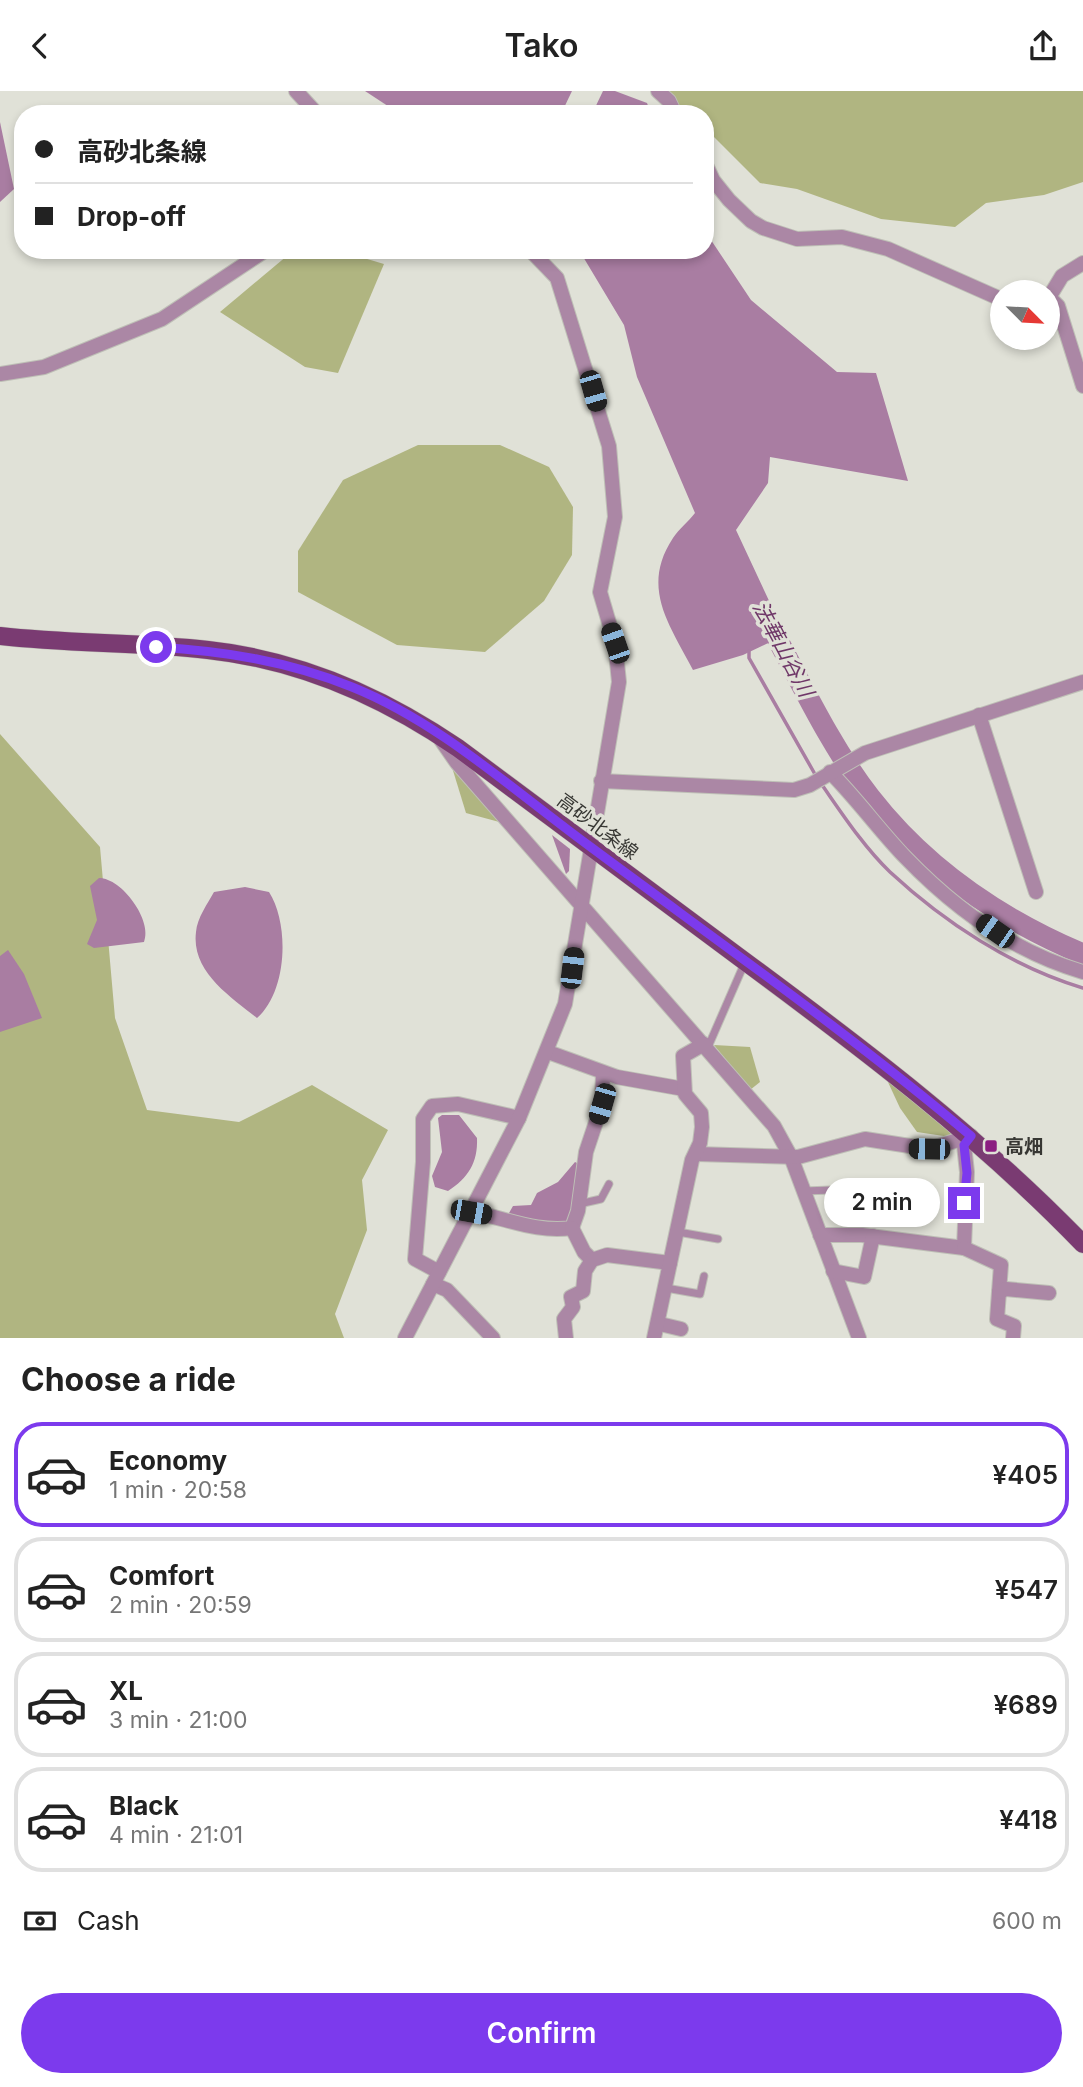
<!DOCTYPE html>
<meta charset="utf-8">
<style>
:root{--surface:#fff;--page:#f6f6f6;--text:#222;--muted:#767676;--line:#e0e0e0;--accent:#7c3aed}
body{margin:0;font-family:Inter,"Noto Sans JP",sans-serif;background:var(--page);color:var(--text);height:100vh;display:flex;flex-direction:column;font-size:26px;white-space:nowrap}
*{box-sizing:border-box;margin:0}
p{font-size:23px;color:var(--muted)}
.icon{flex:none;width:38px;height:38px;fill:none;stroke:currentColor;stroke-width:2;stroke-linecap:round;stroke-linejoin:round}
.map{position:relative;height:1247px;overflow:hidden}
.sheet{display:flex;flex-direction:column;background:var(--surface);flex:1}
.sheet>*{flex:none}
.top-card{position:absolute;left:14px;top:14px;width:700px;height:154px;border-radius:28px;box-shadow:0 4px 10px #0003;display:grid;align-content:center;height:154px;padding:0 21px;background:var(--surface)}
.needle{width:46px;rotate:114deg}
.tools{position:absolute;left:990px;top:189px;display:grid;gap:14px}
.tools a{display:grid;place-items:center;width:70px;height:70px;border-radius:50%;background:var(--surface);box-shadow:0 4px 10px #0003;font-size:35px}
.end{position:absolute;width:32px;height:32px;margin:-16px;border:9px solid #7c3aed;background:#fff;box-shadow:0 0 0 4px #fff}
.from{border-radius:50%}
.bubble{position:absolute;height:49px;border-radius:24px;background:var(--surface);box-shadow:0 4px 10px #0003;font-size:23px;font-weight:600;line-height:49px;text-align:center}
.car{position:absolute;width:21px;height:42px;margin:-21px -10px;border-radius:9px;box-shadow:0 0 5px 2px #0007;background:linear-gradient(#222 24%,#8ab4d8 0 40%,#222 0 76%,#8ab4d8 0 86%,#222 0)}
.top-card b{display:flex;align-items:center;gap:24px;height:66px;font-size:26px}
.top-card b+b{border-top:2px solid var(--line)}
.top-card i{width:18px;height:18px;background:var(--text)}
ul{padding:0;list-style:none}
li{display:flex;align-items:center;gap:21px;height:105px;margin:0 14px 10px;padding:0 7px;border:4px solid var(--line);border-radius:28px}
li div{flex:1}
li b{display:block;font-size:26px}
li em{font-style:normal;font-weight:600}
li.active{border-color:var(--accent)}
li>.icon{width:63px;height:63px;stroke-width:1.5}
h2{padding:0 21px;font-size:32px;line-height:84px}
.pay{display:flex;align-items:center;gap:18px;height:77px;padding:0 21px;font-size:26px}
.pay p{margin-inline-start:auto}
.action{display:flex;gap:14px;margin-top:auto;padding:14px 21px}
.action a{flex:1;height:80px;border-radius:42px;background:var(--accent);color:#fff;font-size:28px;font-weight:600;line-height:80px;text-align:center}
header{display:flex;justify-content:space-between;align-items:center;height:91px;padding:0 21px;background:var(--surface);font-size:32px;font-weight:600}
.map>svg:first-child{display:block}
</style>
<header><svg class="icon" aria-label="back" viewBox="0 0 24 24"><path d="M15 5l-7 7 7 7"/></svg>Tako<svg class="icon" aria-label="share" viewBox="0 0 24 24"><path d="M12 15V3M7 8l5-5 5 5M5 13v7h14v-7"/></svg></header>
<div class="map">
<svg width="1083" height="1247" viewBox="0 0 1083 1247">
<rect width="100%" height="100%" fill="#e0e1d7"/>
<g fill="#b0b581">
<polygon points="662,0 1083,0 1083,91 1044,104 986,112 955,136 881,128 797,98 760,92 705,37 705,23 689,23"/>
<polygon points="294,159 337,159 384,173 338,282 305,276 220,221"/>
<polygon points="418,354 500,354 549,376 573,416 572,464 544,510 485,561 397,554 298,501 298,460 343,389"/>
<polygon points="0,643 100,756 115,927 147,1019 239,1031 312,994 388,1039 362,1089 367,1139 335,1223 344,1247 0,1247"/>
<polygon points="451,673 503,732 466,722"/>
<polygon points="714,954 750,956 760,991 750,999"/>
<polygon points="887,989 957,1047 917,1041 900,1017"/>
</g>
<g fill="#a97da2">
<polygon points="365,0 572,0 561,23 400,23"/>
<polygon points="603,0 615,0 647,12 651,23 592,23"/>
<polygon points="0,31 14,98 0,111"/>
<path d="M705 140 751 209 837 281 876 282 908 390 770 366 768 392 736 439 785 544 743 564 693 579C670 534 640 497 673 447 679 438 688 431 695 422L637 286 624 234 579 159H705Z"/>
<polygon points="552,744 570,758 569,780 566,783"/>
<path d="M99 787C122 787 153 830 144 851L94 857 87 853 97 829 90 795Z"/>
<path d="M245 796 269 801C290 834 287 901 257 927 231 906 191 881 196 841 197 827 208 812 214 801Z"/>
<polygon points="8,859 24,883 42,927 0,941 0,865"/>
<path d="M442 1024H459L477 1047C478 1072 468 1087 448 1100L435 1096 432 1085 442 1061 438 1027Z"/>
<polygon points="575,1071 579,1073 573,1125 564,1135 515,1127 509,1122 513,1115 531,1114 537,1102 558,1091"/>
</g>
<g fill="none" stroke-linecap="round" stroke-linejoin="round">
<g stroke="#a97da2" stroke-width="3.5">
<polyline points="749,560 749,567 816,685"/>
<path d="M820 691C841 721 863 755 890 781 944 831 1012 876 1083 897"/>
</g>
<path stroke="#a97da2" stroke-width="21" d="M765 525C798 585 828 652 870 706 926 778 1000 828 1083 863"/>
<defs>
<g id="service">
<polyline points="708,956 745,871"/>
<polyline points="804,1100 831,1099"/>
<polyline points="579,1113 601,1108 609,1093"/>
<polyline points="678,1141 718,1148"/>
<polyline points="666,1197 700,1203 704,1185"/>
</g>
<g id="minor">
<polyline points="296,0 317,23"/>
<polyline points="658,0 669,10 675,23"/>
<polyline points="705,72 713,89 729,109 751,130 763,137 797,148 842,146 888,158 1003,209"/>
<polyline points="1050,207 1058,215 1083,295"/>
<polyline points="1048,208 1062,185 1083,172"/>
<polyline points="0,283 44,276 162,228 266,159"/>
<polyline points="979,624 1036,801"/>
<polyline points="441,649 457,672 774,1035 791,1066 859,1247"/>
<path d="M830 681C857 708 879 739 905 766 954 817 1014 861 1083 881"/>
<polyline points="601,690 794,699 810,694 865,662 1083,591"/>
<polyline points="548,961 617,986 684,998"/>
<polyline points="696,1063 798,1066 865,1048 929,1058 971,1045"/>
<path d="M471 1121C507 1127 535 1142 572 1137L578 1120 586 1061 602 1013 603 982"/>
<polyline points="572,1137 584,1161 592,1169"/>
<polyline points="820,1144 862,1144 964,1157 967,1081 964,1054 971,1045"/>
<polyline points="964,1157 1001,1174 997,1228 1014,1235 1013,1247"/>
<polyline points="833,1180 864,1186 873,1145"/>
<polyline points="439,1181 415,1168 423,1071 423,1028 432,1015 458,1013 519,1027"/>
<polyline points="433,1193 447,1199 493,1247"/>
<polyline points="999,1201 1006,1198 1049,1202"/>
<polyline points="660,1233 681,1238"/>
<polyline points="405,1247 519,1027 565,913 619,591 615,552 600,501 615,426 609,355 557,187 530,159"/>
<polyline points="566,1247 564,1228 573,1216 571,1206 583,1200 585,1180 592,1169 607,1164 670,1172"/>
<polyline points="654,1247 692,1069 700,1052 702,1036 701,1022 685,1003 683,965 704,953"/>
</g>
<path id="primary" d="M0 545C69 553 139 551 208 559 300 569 382 605 458 657 553 728 648 798 743 869 862 957 980 1046 1083 1153"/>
</defs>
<use href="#service" stroke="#bebfb6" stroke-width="9"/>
<use href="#minor" stroke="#bebfb6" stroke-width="16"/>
<use href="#primary" stroke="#bebfb6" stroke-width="19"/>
<use href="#service" stroke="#ab87a5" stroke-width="7"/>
<use href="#minor" stroke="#ab87a5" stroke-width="14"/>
<use href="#primary" stroke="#7a3b72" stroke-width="18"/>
</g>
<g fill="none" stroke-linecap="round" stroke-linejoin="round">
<path stroke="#7c3aed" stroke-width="9" d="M156 556C224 560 288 570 352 596 439 631 513 699 588 754 717 850 849 942 971 1045L964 1054 967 1082 964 1112"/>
</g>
<rect fill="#8b1d81" stroke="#e0e1d7" stroke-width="2.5" x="984" y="1048" width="14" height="14" rx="3.5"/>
<g text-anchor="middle" stroke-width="7" stroke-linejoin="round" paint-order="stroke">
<g font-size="19" fill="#373733" stroke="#e0e1d7">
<text transform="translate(598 735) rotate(37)" y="7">高砂北条線</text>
</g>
<g font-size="19" font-weight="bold" fill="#373733" stroke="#e0e1d7" text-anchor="start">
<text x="1005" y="1062">高畑</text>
</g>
<g font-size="21" font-style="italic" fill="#6f3768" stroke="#e0e1d7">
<text transform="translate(783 558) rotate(62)" y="7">法華山谷川</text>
</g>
</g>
</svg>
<div class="tools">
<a><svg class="needle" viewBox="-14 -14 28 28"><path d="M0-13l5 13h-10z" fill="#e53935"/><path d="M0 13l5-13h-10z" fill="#767676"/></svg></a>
</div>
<i class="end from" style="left:156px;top:556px"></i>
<i class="end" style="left:964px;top:1112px"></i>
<div class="bubble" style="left:824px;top:1087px;width:116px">2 min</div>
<i class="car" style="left:593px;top:300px;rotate:164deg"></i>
<i class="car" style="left:615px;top:552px;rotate:341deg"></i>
<i class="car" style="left:995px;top:840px;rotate:305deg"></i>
<i class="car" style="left:572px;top:877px;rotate:7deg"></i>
<i class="car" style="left:602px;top:1013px;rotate:196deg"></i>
<i class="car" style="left:929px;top:1058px;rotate:271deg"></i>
<i class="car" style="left:471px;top:1121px;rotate:100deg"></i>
<div class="top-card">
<b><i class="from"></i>高砂北条線</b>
<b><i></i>Drop-off</b>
</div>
</div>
<section class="sheet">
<h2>Choose a ride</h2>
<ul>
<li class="active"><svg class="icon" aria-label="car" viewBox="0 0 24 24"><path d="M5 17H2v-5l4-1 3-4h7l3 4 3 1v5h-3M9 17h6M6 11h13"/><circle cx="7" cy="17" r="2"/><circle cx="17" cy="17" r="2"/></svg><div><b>Economy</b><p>1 min · 20:58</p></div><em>¥405</em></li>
<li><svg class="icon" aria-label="car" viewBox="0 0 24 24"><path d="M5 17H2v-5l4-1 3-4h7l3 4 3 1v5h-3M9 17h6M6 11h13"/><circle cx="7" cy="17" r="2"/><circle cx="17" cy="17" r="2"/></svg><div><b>Comfort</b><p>2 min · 20:59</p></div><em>¥547</em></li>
<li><svg class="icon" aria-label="car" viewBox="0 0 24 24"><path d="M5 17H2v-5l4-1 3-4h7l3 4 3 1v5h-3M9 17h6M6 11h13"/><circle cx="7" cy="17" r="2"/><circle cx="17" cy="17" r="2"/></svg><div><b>XL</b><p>3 min · 21:00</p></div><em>¥689</em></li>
<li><svg class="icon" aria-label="car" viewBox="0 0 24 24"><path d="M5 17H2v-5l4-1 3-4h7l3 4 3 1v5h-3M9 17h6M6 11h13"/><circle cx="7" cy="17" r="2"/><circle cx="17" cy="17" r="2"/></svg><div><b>Black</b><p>4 min · 21:01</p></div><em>¥418</em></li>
</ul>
<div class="pay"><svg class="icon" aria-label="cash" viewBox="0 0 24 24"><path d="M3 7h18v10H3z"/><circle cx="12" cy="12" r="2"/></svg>Cash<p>600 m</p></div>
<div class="action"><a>Confirm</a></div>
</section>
